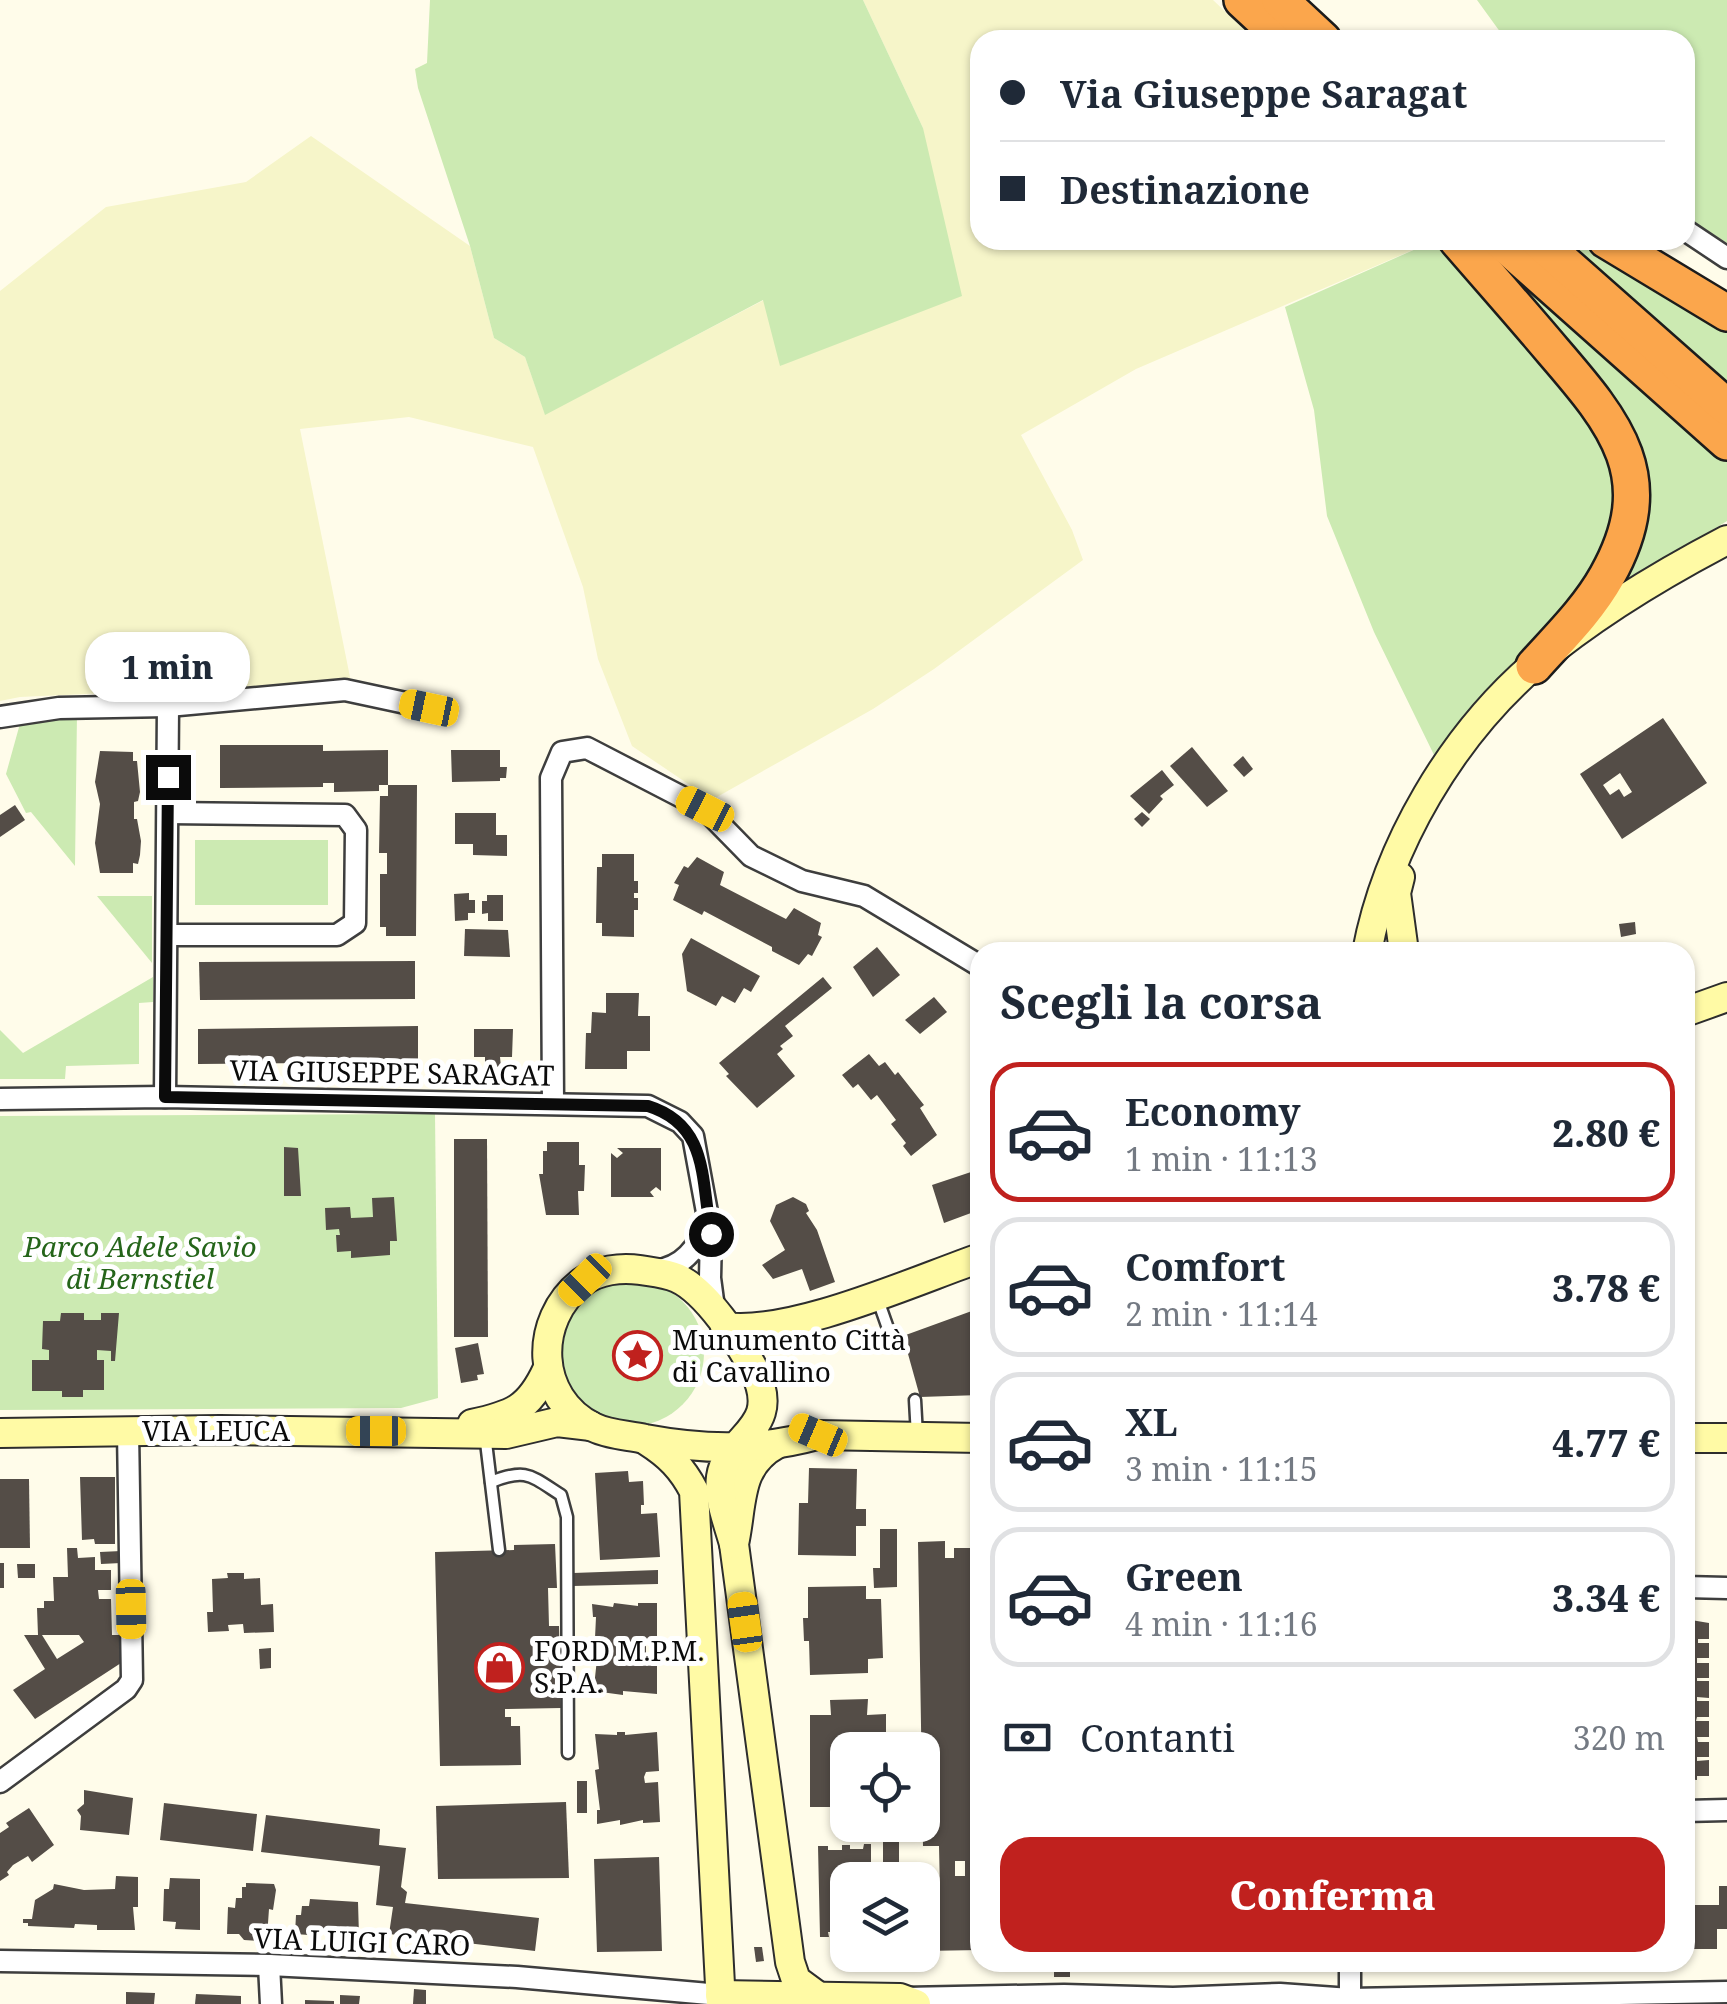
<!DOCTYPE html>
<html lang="it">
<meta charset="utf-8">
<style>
:root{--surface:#fff;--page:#f2f2f3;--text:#1f2937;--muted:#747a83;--line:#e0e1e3;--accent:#c0211e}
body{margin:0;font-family:"Noto Serif",serif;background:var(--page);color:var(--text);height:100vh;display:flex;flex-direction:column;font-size:38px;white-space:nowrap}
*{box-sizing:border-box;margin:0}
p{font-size:32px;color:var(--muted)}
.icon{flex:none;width:55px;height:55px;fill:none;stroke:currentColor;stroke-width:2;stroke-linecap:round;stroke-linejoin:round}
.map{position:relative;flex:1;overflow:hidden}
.sheet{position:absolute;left:970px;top:942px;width:725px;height:1030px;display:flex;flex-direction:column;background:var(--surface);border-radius:30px;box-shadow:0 2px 8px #0004}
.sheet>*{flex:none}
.guide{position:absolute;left:970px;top:30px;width:725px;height:220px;border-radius:30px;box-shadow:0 2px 8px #0004;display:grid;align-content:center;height:220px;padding:0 30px;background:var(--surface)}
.fabs{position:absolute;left:830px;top:1732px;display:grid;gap:20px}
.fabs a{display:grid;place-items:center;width:110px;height:110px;border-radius:20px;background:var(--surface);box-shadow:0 2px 8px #0004;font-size:50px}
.end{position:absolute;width:45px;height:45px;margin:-22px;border:12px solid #0b0b0b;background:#fff;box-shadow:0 0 0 5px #fff}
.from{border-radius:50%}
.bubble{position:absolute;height:70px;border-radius:30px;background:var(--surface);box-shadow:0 2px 8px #0004;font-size:32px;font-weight:800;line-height:70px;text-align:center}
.car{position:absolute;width:30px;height:60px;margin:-30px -15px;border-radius:12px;box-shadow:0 0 8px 2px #0007;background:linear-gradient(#f5c518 24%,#345 0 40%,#f5c518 0 76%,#345 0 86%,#f5c518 0)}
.guide b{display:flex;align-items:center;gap:35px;height:95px;font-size:38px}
.guide b+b{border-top:2px solid var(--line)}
.guide i{width:25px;height:25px;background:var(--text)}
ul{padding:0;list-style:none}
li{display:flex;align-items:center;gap:30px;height:140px;margin:0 20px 15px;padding:0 10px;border:5px solid var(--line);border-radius:30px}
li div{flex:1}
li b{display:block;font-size:38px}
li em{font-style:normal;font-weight:800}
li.selected{border-color:var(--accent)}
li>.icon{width:90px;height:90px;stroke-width:1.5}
h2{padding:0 30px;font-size:45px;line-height:120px}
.pay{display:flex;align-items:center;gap:25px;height:110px;padding:0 30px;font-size:38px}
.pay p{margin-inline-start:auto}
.primary-button{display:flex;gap:20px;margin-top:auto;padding:20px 30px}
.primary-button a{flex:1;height:115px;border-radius:30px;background:var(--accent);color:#fff;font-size:40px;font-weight:800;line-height:115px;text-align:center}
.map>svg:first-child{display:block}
</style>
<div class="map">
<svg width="1727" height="2004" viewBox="0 0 1727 2004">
<rect width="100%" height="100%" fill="#fffcea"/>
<polygon fill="#f6f5c9" points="863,0 1213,0 1255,40 980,40 980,240 1436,240 1136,369 1021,435 1072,530 1083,560 934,669 873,709 717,797 709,798 632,746 598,659 583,587 533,447 409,417 300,429 351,682 20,697 0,701 0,291 106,207 246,182 311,136 470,246 494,338 525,357 545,414 764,300 781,366 923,128"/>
<g fill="#cceab2">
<polygon points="430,0 863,0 923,128 962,296 780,366 763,300 545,415 525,357 494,338 470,246 418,88 415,69 427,63"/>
<polygon points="1477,0 1727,0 1727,243 1685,216 1685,40 1506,40"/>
<polygon points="1436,240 1561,371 1615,465 1614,513 1606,549 1587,582 1480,702 1436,759 1374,632 1327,516 1314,410 1285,307"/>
<polygon points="1478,240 1570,324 1727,456 1727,521 1614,590 1639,479"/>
<polygon points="1567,240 1588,240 1727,321 1727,381"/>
<polygon points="77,714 75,866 31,812 26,813 6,774 21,720"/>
<rect x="195" y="840" width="133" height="65"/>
<polygon points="97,896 152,896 152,963"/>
<polygon points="153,977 153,1002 139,1003 139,1064 66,1066 65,1079 0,1079 0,1030 23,1053"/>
<polygon points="435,1114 438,1398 401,1408 0,1410 0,1116"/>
<circle cx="631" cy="1353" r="73"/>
</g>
<g fill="#544d47" fill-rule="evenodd">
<path d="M1663 718 1707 783 1622 839 1580 774ZM1620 773 1632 792 1624 797 1619 789 1610 795 1603 785Z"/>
<polygon points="220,745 323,745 323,751 388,750 388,785 417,785 416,936 386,936 386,927 380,927 380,874 387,874 387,853 379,853 380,796 388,796 388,785 379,785 379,791 334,792 334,783 323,783 323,787 220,788"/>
<polygon points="1192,747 1228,791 1207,807 1170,766"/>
<polygon points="451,750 500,750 500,767 507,767 506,778 500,778 500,781 452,782"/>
<polygon points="100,751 133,752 133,761 137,761 140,792 138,801 134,802 134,819 137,819 141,841 140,855 138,864 133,863 133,873 100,873 95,843 100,804 95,782"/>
<polygon points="1243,756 1253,769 1244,777 1233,765"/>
<polygon points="1162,770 1174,785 1160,796 1163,799 1149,814 1130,796"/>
<polygon points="15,805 25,820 0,837 0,815"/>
<polygon points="1142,812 1150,819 1142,827 1134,819"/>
<polygon points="455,813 496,813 496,835 507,835 507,856 473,855 473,844 455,844"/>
<polygon points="602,854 634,854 634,881 638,881 638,893 634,893 634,898 638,898 638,910 634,910 634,937 602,936 602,923 596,923 597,867 602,867"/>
<polygon points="697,857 724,872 720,885 786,919 794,908 821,923 818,935 822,937 812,956 808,954 799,965 772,951 772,947 704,911 702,915 673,900 679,885 674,883 684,866 688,868"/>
<polygon points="469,893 469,900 475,900 475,913 468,913 468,920 455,921 454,894"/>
<polygon points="487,895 503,895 503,921 488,921 488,913 482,914 482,901 487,901"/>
<polygon points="1635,922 1636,934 1621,937 1619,924"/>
<polygon points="465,929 508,930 510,957 464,956"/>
<polygon points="691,938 760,976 751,992 744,988 735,1003 722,996 716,1006 687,991 682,954"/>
<polygon points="877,947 900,975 873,997 853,967"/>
<polygon points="415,961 415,999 200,1000 199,962"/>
<polygon points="823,977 832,988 785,1026 793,1036 780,1046 783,1049 777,1054 795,1076 757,1108 726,1076 729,1074 719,1063"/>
<polygon points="606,993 639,993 638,1016 650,1016 650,1051 627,1051 627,1069 585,1069 586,1033 591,1033 592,1012 606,1013"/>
<polygon points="934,997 947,1012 920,1034 905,1020"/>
<polygon points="418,1026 418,1062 198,1064 198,1029"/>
<polygon points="474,1029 513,1029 512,1057 500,1057 501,1067 485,1067 485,1057 474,1057"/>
<polygon points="869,1054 879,1066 885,1062 895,1075 898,1072 924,1105 920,1108 937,1135 911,1156 903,1146 906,1143 891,1124 896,1120 877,1095 871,1100 858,1084 853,1088 842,1075"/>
<polygon points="454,1139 487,1139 488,1337 454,1337"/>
<polygon points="547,1142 579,1142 579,1165 585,1165 584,1191 578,1191 579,1215 546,1215 539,1174 543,1174 543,1151 547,1151"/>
<polygon points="284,1147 298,1148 301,1196 284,1196"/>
<polygon points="617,1148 661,1148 661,1191 656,1187 650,1192 654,1197 611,1197 611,1153 617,1158 623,1153"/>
<polygon points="980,1169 980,1223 975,1225 971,1213 944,1223 932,1185"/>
<polygon points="394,1197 397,1241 390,1241 390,1255 351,1258 351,1251 337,1252 336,1235 340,1235 339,1229 326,1230 325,1208 350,1207 351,1218 373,1217 372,1198"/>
<polygon points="793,1197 806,1204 809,1211 806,1213 817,1230 835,1282 810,1291 802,1269 773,1279 762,1265 785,1250 770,1221 776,1205"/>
<polygon points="1689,1257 1691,1286 1685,1286 1685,1258"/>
<polygon points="980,1308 980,1395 920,1397 903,1336"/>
<polygon points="61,1313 84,1313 84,1320 101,1320 101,1313 119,1313 115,1361 111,1361 111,1351 97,1350 97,1360 104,1360 104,1390 83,1390 83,1397 62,1397 62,1391 32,1391 32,1360 49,1360 49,1350 42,1349 43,1321 60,1321"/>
<polygon points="478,1343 484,1374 477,1375 478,1380 461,1383 455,1348"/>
<polygon points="809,1468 857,1469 856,1509 866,1509 866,1526 856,1526 856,1556 798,1555 799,1503 808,1503"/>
<polygon points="628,1471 629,1482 643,1481 644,1505 641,1505 641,1514 657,1513 660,1557 600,1560 595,1473"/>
<polygon points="80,1477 115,1477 115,1544 95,1544 94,1539 82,1540"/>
<polygon points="0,1479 29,1479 30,1548 0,1548"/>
<polygon points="880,1529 897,1529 897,1587 874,1588 873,1568 880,1568"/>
<path d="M945 1541V1558H954V1548H980V1950L922 1951V1891H940L939 1846H923L918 1542ZM955 1861H965V1876H955Z"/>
<polygon points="555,1544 557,1588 548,1588 549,1626 559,1626 561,1708 505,1709 505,1717 511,1717 511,1726 520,1726 521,1765 440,1766 435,1552 514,1550 514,1545"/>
<path d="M67 1548H77L78 1558 95 1557V1570H111V1590H98L99 1599H111L112 1635H121V1663L35 1719 13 1690 45 1669 24 1635H38L37 1608H44V1601H54L53 1577H68ZM42 1635H79L84 1642 57 1659Z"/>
<polygon points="121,1551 121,1563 101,1564 100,1552"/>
<rect x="0" y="1563" width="4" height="25"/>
<polygon points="17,1564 35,1564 35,1578 18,1578"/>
<polygon points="658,1570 658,1584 573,1586 573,1573"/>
<polygon points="227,1573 244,1573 244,1579 260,1578 261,1605 273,1604 274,1632 244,1633 243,1624 228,1625 229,1631 208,1632 207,1612 213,1612 212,1579 228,1578"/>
<polygon points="866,1586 866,1599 881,1599 883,1658 868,1659 868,1673 810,1675 809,1641 804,1641 803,1618 808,1618 808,1587"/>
<polygon points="614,1603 638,1606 638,1603 657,1603 657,1641 646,1641 646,1656 657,1656 657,1694 623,1691 623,1695 601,1692 601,1696 593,1696 597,1659 594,1659 596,1617 593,1617 592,1604 613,1607"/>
<polygon points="1685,1619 1709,1623 1709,1639 1698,1639 1698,1643 1709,1643 1709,1658 1697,1658 1697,1663 1709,1663 1709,1678 1697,1678 1697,1681 1709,1681 1709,1698 1697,1697 1697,1701 1709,1701 1709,1717 1697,1717 1696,1721 1709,1721 1709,1737 1697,1737 1698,1742 1709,1742 1709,1757 1697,1757 1697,1761 1709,1760 1709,1776 1697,1776 1697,1780 1685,1779"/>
<polygon points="271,1648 271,1668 260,1669 259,1649"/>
<polygon points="868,1699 867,1715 886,1714 886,1750 848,1750 848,1807 810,1807 810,1715 831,1715 830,1700"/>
<polygon points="617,1732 625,1732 625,1735 657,1732 659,1771 646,1772 644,1777 645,1783 658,1782 660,1822 643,1823 643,1820 620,1825 620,1820 597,1824 597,1810 600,1810 595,1770 599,1769 595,1734 617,1735"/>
<rect x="577" y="1781" width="10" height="32"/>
<polygon points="84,1790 133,1798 129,1835 80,1830 81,1816 77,1810 84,1804"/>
<polygon points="566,1802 569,1878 438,1879 436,1806"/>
<polygon points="164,1803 257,1814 253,1851 160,1840"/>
<polygon points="29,1808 54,1845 32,1862 28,1856 13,1865 7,1872 9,1875 0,1881 0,1833 9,1827 6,1823"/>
<polygon points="266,1815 380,1829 379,1845 406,1848 401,1887 407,1892 405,1903 539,1918 535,1951 389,1934 393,1907 376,1905 380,1866 261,1852"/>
<rect x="883" y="1831" width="16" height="34"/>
<polygon points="864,1844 871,1844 871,1864 880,1864 880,1880 848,1880 848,1937 843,1937 843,1932 828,1932 829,1937 820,1937 818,1846 828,1846 828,1850 842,1850 842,1845 850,1845 850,1849 863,1849"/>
<polygon points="659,1857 662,1951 597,1952 594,1859"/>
<polygon points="116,1876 138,1877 138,1907 133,1907 135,1930 97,1930 97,1925 75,1924 74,1928 28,1926 28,1923 23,1923 23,1919 32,1919 35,1900 53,1889 54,1884 84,1890 115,1889"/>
<polygon points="170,1878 200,1879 200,1930 175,1929 176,1922 163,1921 164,1889 169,1889"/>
<polygon points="246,1883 274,1884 276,1890 273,1910 269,1909 267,1937 261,1937 261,1941 244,1940 239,1934 227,1934 228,1907 235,1908 236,1898 242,1898 242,1887 246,1887"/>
<polygon points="1719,1886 1727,1886 1727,1929 1717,1929 1717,1949 1685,1949 1685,1905 1719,1905"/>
<polygon points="310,1899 358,1902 359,1936 309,1930 309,1935 295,1934 296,1915 301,1915 302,1906 309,1906"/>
<polygon points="754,1947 762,1947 764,1961 756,1962"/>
<polygon points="875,1955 899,1955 899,1968 886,1968 886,1960 875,1960"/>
<rect x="1054" y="1962" width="16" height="15"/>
<polygon points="414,1989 426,1990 426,2004 413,2004"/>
<polygon points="126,1992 155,1993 154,2004 126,2004"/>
<polygon points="196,1994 241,1996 241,2004 195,2004"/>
<polygon points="340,1995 360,1996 359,2004 340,2004"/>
<polygon points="305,2000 334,2001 334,2004 305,2004"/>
</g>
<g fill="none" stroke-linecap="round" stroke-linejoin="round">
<defs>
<g id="lane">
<polyline points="878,1300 890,1334"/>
<polyline points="915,1400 917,1436"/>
<polyline points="485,1434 499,1550"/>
<polyline points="1685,1469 1686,1439"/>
<path d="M491 1482C526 1468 530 1475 561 1495L567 1517 568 1753"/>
</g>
<g id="street">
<polyline points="1685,230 1727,258"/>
<polyline points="0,717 59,708 168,706 345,690 429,708"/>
<polyline points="167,935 337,935 355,923 356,830 345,815 168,813"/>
<polyline points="165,1097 168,706"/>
<polyline points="0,1099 165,1097 648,1106 680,1122 693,1136 711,1234 710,1278 714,1308"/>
<polyline points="553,1103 551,778 562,752 587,748 705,809 751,856 802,881 864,896 980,966"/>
<path d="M655 1271C683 1267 698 1249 706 1222"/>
<polyline points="1685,1587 1727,1588"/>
<polyline points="0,1782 126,1689 132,1680 128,1431"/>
<polyline points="1685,1811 1727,1810"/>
<polyline points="0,1961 269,1965 517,1977 720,1995"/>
<polyline points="269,1965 271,2004"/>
<polyline points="904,1998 1064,1995 1173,1998 1280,1994 1350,1999 1727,1992"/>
<polyline points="1350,2004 1350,1962"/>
</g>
<g id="secondary">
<polyline points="1400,877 1396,893 1404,952"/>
<path d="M1367 952C1387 845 1452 736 1534 665 1592 616 1660 575 1727 540"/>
<polyline points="1685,1012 1727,997"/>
<path d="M725 1327C792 1336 914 1281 980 1258"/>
<path d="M472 1424C513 1415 529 1409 547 1370"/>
<polyline points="0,1433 220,1430 506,1434 557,1422 591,1426"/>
<polyline points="1685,1438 1727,1438"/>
<path d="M647 1441C669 1455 682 1468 694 1491L721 2004"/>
<path d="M777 1444C736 1466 743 1504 734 1544L790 1962 796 1980 815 1994"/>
<path d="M734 1544C728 1522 718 1499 721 1477 727 1434 784 1430 754 1370 739 1341 706 1291 677 1278 666 1273 652 1272 640 1270 621 1267 598 1270 582 1282 533 1320 535 1398 593 1427 609 1435 628 1435 645 1439 704 1450 759 1451 817 1435L980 1438"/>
<polyline points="720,1995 900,1998 916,2004"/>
</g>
<g id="highway">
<polyline points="1242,0 1285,40"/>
<polyline points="1280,0 1323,40"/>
<path d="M1457 240C1489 277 1521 313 1553 351 1616 424 1662 478 1607 576 1588 610 1559 638 1534 666"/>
<polyline points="1500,240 1727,442"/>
<polyline points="1538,240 1727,407"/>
<polyline points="1606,240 1727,313"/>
</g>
</defs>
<use href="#lane" stroke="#3e3e3e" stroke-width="15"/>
<use href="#street" stroke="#3e3e3e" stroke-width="25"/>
<use href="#secondary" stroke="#2d2d2d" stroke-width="32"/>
<use href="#highway" stroke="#1c1c1c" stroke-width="40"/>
<use href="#lane" stroke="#fff" stroke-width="10"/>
<use href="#street" stroke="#fff" stroke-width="20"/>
<use href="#secondary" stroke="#fffaa5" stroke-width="28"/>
<use href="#highway" stroke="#fba64c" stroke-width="35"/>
</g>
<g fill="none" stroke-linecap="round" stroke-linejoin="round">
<path stroke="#0b0b0b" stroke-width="12" d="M168 777 165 1097 648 1106C709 1125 701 1180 711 1234"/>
</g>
<defs>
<symbol id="sight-ring" viewBox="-11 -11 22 22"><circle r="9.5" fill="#fff" stroke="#c0211e" stroke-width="1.5"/><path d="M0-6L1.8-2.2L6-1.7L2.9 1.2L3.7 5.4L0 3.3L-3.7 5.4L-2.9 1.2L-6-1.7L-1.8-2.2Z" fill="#c0211e"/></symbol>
<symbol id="shop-ring" viewBox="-11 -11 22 22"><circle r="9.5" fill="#fff" stroke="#c0211e" stroke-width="1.5"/><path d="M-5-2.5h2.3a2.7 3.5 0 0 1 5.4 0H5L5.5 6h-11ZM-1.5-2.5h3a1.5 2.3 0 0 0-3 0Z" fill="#c0211e"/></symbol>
</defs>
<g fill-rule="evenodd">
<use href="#sight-ring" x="610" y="1328" width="55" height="55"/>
<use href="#shop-ring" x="472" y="1640" width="55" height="55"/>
</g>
<g text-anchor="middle" stroke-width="10" stroke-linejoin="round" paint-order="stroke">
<g font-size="28" fill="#0b0b0b" stroke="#fff">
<text transform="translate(392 1073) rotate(1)" y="10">VIA GIUSEPPE SARAGAT</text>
<text x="216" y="1441">VIA LEUCA</text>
<text transform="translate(362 1942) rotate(2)" y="10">VIA LUIGI CARO</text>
</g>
<g font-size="28" font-style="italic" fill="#25651a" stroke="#fff">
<text x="140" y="1257">Parco Adele Savio<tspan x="140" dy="32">di Bernstiel</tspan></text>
</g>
<g font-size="28" fill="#0b0b0b" stroke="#fff" text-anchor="start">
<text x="672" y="1350">Munumento Città<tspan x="672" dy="32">di Cavallino</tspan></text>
<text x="534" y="1661">FORD M.P.M.<tspan x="534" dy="32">S.P.A.</tspan></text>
</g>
</g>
</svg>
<div class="fabs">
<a><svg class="icon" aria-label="locate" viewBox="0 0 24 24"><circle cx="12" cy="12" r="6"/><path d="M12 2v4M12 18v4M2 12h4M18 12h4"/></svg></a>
<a><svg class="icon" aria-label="layers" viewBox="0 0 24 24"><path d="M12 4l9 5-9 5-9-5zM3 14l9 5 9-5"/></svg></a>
</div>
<i class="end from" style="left:711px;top:1234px"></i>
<i class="end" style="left:168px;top:777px"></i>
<div class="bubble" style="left:85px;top:632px;width:165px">1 min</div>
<i class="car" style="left:429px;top:708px;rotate:282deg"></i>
<i class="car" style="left:705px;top:809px;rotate:297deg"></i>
<i class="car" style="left:585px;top:1280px;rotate:225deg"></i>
<i class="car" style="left:376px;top:1431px;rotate:270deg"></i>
<i class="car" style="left:818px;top:1435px;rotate:293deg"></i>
<i class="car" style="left:131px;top:1609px;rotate:179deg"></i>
<i class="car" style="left:745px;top:1622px;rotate:352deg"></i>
<div class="guide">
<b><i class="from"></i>Via Giuseppe Saragat</b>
<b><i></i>Destinazione</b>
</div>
<section class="sheet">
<h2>Scegli la corsa</h2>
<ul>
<li class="selected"><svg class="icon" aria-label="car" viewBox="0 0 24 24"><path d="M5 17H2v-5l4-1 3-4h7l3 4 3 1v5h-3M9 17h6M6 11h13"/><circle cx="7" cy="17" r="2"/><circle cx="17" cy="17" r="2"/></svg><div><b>Economy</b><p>1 min · 11:13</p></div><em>2.80 €</em></li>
<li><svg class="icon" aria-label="car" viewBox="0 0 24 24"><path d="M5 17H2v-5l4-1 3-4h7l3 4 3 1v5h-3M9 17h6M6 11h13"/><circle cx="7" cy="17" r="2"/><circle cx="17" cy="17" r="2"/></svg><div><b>Comfort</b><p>2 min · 11:14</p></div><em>3.78 €</em></li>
<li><svg class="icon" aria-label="car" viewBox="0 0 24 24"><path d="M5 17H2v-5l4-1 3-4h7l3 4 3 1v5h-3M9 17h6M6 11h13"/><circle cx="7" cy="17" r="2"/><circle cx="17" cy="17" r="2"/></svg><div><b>XL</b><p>3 min · 11:15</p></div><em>4.77 €</em></li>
<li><svg class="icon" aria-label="car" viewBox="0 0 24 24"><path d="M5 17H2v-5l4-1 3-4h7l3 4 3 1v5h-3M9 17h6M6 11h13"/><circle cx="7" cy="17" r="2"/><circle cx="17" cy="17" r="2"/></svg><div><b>Green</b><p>4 min · 11:16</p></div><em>3.34 €</em></li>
</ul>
<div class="pay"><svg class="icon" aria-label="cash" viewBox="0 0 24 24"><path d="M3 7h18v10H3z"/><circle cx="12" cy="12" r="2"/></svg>Contanti<p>320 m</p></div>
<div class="primary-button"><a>Conferma</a></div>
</section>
</div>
